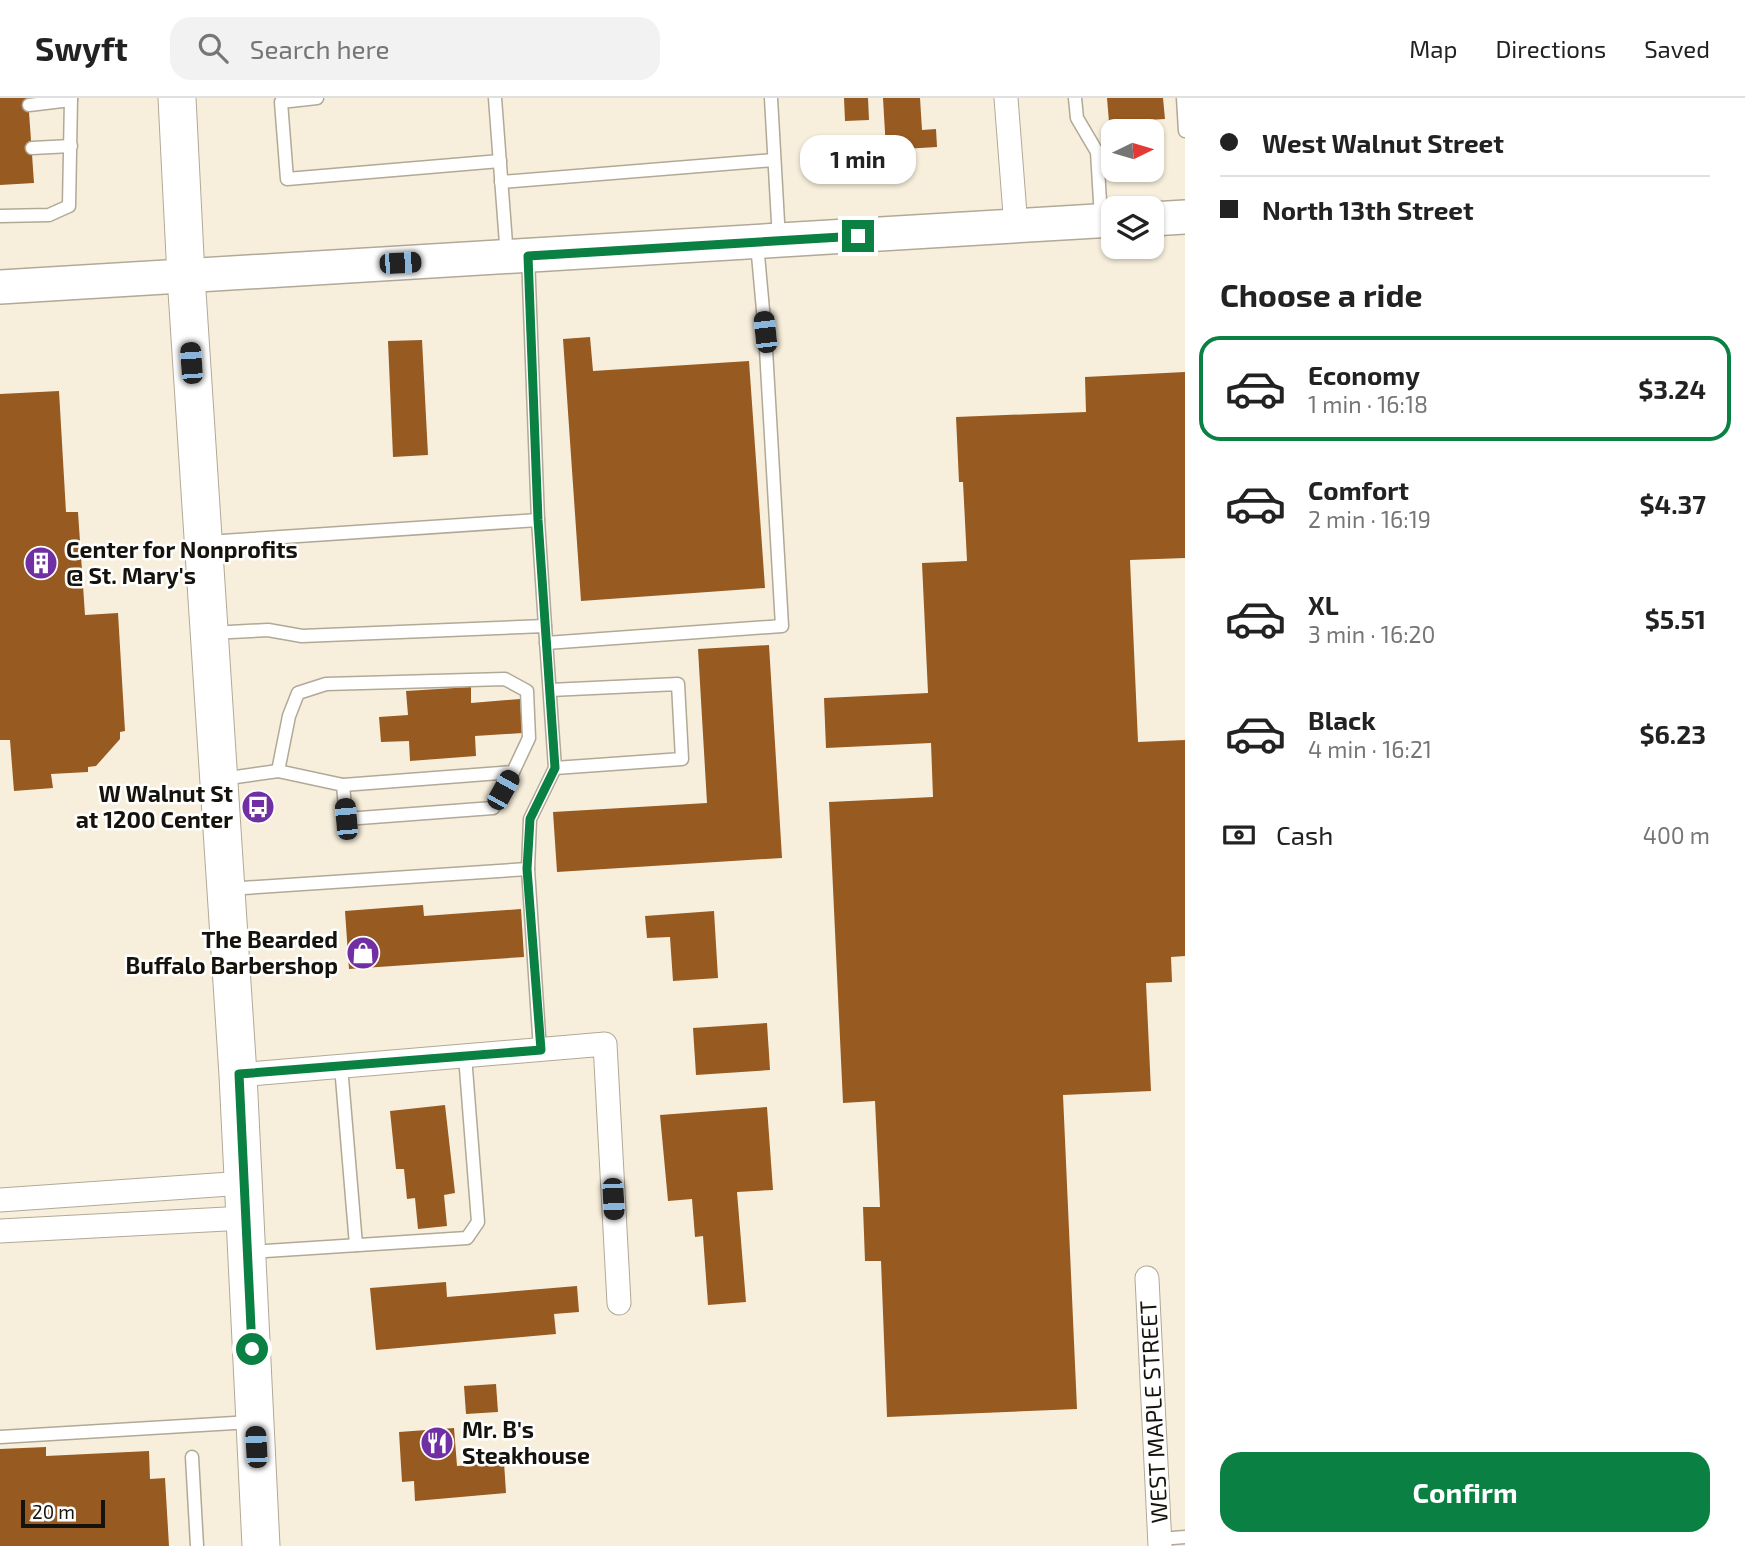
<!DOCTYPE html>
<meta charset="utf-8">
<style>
:root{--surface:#fff;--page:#f2f2f2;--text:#222;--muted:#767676;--line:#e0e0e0;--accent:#0b8043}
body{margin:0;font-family:"Exo 2",sans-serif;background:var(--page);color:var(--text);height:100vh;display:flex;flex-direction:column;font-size:26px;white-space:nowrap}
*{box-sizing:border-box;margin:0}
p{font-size:23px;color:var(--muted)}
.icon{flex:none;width:38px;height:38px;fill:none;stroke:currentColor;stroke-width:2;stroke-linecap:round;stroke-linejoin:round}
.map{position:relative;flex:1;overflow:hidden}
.sheet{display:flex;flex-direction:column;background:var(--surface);width:560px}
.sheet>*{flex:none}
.banner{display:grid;align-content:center;height:154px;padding:0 35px;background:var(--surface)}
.needle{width:46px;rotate:85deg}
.controls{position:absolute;left:1101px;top:21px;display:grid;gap:14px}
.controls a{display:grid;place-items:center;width:63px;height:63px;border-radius:14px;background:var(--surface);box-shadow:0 2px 5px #0004;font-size:35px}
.scale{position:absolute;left:21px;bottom:18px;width:84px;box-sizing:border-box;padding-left:7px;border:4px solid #16130c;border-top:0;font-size:19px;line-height:24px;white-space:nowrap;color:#16130c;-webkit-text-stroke:5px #fff;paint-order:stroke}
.end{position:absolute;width:32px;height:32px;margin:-16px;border:9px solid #0b8043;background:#fff;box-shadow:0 0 0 4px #fff}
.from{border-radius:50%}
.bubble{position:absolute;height:49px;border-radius:21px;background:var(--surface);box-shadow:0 2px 5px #0004;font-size:23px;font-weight:700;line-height:49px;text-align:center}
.car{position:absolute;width:21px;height:42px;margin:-21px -10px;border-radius:9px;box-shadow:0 0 5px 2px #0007;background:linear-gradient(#222 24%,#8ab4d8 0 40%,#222 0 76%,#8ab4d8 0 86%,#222 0)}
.banner b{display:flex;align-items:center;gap:24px;height:66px;font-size:26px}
.banner b+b{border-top:2px solid var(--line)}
.banner i{width:18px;height:18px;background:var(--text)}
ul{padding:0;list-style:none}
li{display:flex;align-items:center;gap:21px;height:105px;margin:0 14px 10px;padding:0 21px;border:4px solid transparent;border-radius:21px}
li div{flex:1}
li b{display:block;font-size:26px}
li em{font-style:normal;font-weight:700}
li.selected{border-color:var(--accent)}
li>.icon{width:63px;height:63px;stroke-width:1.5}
h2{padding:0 35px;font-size:32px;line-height:84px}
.pay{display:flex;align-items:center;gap:18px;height:77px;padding:0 35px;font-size:26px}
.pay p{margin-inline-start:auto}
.action{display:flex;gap:14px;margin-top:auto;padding:14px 35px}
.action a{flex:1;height:80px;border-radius:21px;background:var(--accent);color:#fff;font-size:28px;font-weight:700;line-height:80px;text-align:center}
header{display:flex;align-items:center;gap:42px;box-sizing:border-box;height:98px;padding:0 35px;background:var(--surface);border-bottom:2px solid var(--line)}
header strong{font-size:33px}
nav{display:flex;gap:38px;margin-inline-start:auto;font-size:24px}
.search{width:490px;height:63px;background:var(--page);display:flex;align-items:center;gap:18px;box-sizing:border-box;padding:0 24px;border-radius:21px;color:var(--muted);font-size:26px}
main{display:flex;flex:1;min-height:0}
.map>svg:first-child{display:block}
</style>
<header>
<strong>Swyft</strong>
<div class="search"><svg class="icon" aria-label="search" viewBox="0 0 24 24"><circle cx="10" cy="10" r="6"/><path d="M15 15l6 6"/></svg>Search here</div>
<nav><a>Map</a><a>Directions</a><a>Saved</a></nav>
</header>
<main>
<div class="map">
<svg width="1185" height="1448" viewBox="0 0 1185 1448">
<rect width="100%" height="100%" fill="#f7efdc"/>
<g fill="#975a21">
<polygon points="0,0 28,0 34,85 0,87"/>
<polygon points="844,0 868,0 869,22 845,23"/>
<polygon points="883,0 920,0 922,32 936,31 937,49 886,52"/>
<polygon points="1107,0 1163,0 1165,21 1109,24"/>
<polygon points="590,239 593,273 749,263 765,490 581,503 563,241"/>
<polygon points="422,242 428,357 393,359 388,243"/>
<polygon points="1185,274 1185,460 1130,462 1138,644 1185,642 1185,858 1171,859 1172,884 1146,885 1151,993 1063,997 1077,1311 887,1319 881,1163 865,1163 863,1109 880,1109 875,1003 843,1005 829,704 933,699 931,645 826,650 824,600 928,595 922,465 967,463 963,384 959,384 956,319 1086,314 1085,279"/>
<polygon points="59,293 66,414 78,414 85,517 118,515 125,633 120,634 120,641 96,668 88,669 88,674 51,676 53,690 14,693 10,642 0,642 0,296"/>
<polygon points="769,547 782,760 557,774 553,714 707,705 698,551"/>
<polygon points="471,589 471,605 520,601 522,635 475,638 476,658 410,663 409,643 381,644 379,619 408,617 406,593"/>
<polygon points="423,807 424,818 521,811 524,859 349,871 345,813"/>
<polygon points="714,813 718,880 673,883 670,839 647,840 645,818"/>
<polygon points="767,925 770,972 696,977 693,930"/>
<polygon points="445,1007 455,1095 444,1097 447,1128 418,1131 415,1100 407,1101 404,1071 396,1071 390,1013"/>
<polygon points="767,1009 773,1092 737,1094 746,1204 708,1207 703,1138 695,1139 692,1101 668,1103 660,1017"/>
<polygon points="446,1184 447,1199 577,1188 579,1214 554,1216 556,1236 376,1252 370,1190"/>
<polygon points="496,1286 498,1314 466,1316 464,1288"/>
<polygon points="454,1330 457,1368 504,1364 506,1395 415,1403 414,1383 402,1384 399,1334"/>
<polygon points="46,1349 46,1358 149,1353 150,1381 165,1380 169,1448 0,1448 0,1351"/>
</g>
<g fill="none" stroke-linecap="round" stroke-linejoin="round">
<defs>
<g id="lane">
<polyline points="317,0 281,4 287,81 500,63"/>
<polyline points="495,0 507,159"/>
<polyline points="771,0 779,142"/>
<polyline points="1075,0 1077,20 1097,54 1101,120"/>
<polyline points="1183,0 1185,33"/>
<polyline points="29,7 71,2"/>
<polyline points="32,50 71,48"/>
<polyline points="501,84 774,62"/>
<polyline points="0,118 49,117 69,108 71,0"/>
<polyline points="528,158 538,422"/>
<polyline points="207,444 538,422 545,528"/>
<polyline points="211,535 268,532 302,538 545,528 555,670 530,721 528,771 540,952"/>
<polyline points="546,545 782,528 765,234 757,146"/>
<polyline points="550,592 678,586 682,661 555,670"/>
<polyline points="278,673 289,618 298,595 326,586 505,581 527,593 529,640 513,674 343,687"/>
<polyline points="222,681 278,673 343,687 346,721 493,710 513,674"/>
<polyline points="228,791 528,771"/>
<polyline points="341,968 356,1147"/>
<polyline points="251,1154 467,1140 478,1124 465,958"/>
<polyline points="0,1339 251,1324"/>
<polyline points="192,1359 197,1448"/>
<polyline points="1160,1441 1185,1439"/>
</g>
<g id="street">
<polyline points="1006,0 1016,129"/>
<polyline points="238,977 605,946 619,1205"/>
<polyline points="0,1102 244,1085"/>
<polyline points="0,1133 245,1120"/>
<polyline points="1147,1180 1160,1448"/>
</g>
<g id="secondary">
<polyline points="1152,121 1185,119"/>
<polyline points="0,189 1113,122"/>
</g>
<polyline id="primary" points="177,0 186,178 238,977 261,1448"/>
</defs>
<use href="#lane" stroke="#b1a997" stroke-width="15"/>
<use href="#street" stroke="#b1a997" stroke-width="25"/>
<use href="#secondary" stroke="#b1a997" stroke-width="36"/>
<use href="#primary" stroke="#b1a997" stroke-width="39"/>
<use href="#lane" stroke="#fff" stroke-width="12"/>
<use href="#street" stroke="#fff" stroke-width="23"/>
<use href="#secondary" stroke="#fff" stroke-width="33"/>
<use href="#primary" stroke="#fff" stroke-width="37"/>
</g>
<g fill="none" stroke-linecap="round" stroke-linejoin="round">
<polyline stroke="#0b8043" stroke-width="9" points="252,1251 239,976 541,952 527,771 530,721 555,670 538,422 528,158 858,138"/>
</g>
<defs>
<symbol id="building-disc" viewBox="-11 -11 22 22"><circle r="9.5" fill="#712fa4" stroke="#fff"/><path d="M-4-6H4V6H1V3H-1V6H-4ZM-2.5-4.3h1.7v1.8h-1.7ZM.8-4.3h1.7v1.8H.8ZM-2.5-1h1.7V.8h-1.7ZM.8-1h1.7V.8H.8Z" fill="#fff"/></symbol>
<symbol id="bus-disc" viewBox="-11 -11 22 22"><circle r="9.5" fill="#712fa4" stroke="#fff"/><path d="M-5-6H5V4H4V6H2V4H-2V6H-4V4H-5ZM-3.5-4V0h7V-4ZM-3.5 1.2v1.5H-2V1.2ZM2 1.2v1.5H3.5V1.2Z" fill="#fff"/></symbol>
<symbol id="shop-disc" viewBox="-11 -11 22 22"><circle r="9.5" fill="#712fa4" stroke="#fff"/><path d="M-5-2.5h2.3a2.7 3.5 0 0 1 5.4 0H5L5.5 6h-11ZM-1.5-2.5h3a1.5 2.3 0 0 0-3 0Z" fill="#fff"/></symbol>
<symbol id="restaurant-disc" viewBox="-11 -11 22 22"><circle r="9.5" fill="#712fa4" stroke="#fff"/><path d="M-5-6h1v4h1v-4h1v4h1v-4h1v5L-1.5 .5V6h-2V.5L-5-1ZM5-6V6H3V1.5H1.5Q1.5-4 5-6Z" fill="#fff"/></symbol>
</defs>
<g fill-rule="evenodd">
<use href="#building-disc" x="22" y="446" width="38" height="38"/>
<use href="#bus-disc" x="239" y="690" width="38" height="38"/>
<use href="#shop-disc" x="344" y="836" width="38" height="38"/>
<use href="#restaurant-disc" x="418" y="1326" width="38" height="38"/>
</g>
<g text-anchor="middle" stroke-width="5" stroke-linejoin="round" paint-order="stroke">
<g font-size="23" font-weight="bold" fill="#16130c" stroke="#fff" text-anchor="start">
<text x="66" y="460">Center for Nonprofits<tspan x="66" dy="26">@ St. Mary's</tspan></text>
<text x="233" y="704" text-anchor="end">W Walnut St<tspan x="233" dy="26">at 1200 Center</tspan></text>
<text x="338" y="850" text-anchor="end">The Bearded<tspan x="338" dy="26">Buffalo Barbershop</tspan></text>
<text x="462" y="1340">Mr. B's<tspan x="462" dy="26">Steakhouse</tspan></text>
</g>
<g font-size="23" fill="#16130c" stroke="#fff">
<text transform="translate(1154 1314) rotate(-93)" y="8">WEST MAPLE STREET</text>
</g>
</g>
</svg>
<div class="controls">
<a><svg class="needle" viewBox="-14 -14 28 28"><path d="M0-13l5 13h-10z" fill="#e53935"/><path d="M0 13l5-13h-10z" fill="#767676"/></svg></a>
<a><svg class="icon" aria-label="layers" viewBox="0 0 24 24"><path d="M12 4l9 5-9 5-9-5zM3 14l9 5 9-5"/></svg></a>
</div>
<div class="scale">20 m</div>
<i class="end from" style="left:252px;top:1251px"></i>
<i class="end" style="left:858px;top:138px"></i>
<div class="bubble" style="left:800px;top:37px;width:116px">1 min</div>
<i class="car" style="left:400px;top:165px;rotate:87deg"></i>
<i class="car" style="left:765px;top:234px;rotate:354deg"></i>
<i class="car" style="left:191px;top:265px;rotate:356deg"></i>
<i class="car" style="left:503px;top:692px;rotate:29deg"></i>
<i class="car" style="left:346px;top:721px;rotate:355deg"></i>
<i class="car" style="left:613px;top:1101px;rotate:177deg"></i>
<i class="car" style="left:256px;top:1349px;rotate:357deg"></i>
</div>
<section class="sheet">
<div class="banner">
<b><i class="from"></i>West Walnut Street</b>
<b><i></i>North 13th Street</b>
</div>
<h2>Choose a ride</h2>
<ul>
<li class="selected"><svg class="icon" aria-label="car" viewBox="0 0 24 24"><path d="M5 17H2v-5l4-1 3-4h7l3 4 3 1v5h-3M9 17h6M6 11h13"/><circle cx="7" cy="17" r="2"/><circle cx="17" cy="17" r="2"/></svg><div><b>Economy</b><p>1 min · 16:18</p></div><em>$3.24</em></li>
<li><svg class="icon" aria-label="car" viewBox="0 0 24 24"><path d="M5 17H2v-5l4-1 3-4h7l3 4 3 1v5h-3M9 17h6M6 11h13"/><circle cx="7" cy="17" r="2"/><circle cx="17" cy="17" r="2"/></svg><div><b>Comfort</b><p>2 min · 16:19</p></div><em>$4.37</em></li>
<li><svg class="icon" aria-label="car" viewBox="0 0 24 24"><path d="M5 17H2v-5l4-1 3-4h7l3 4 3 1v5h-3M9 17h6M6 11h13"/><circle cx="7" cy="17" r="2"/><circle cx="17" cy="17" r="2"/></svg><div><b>XL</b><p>3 min · 16:20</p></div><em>$5.51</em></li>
<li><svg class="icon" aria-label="car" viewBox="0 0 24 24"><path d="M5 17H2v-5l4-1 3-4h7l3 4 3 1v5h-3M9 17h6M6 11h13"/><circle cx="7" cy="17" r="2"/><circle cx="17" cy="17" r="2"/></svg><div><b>Black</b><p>4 min · 16:21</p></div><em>$6.23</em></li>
</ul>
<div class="pay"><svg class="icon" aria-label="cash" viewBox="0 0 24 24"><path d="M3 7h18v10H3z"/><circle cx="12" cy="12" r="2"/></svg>Cash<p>400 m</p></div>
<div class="action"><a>Confirm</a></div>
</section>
</main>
